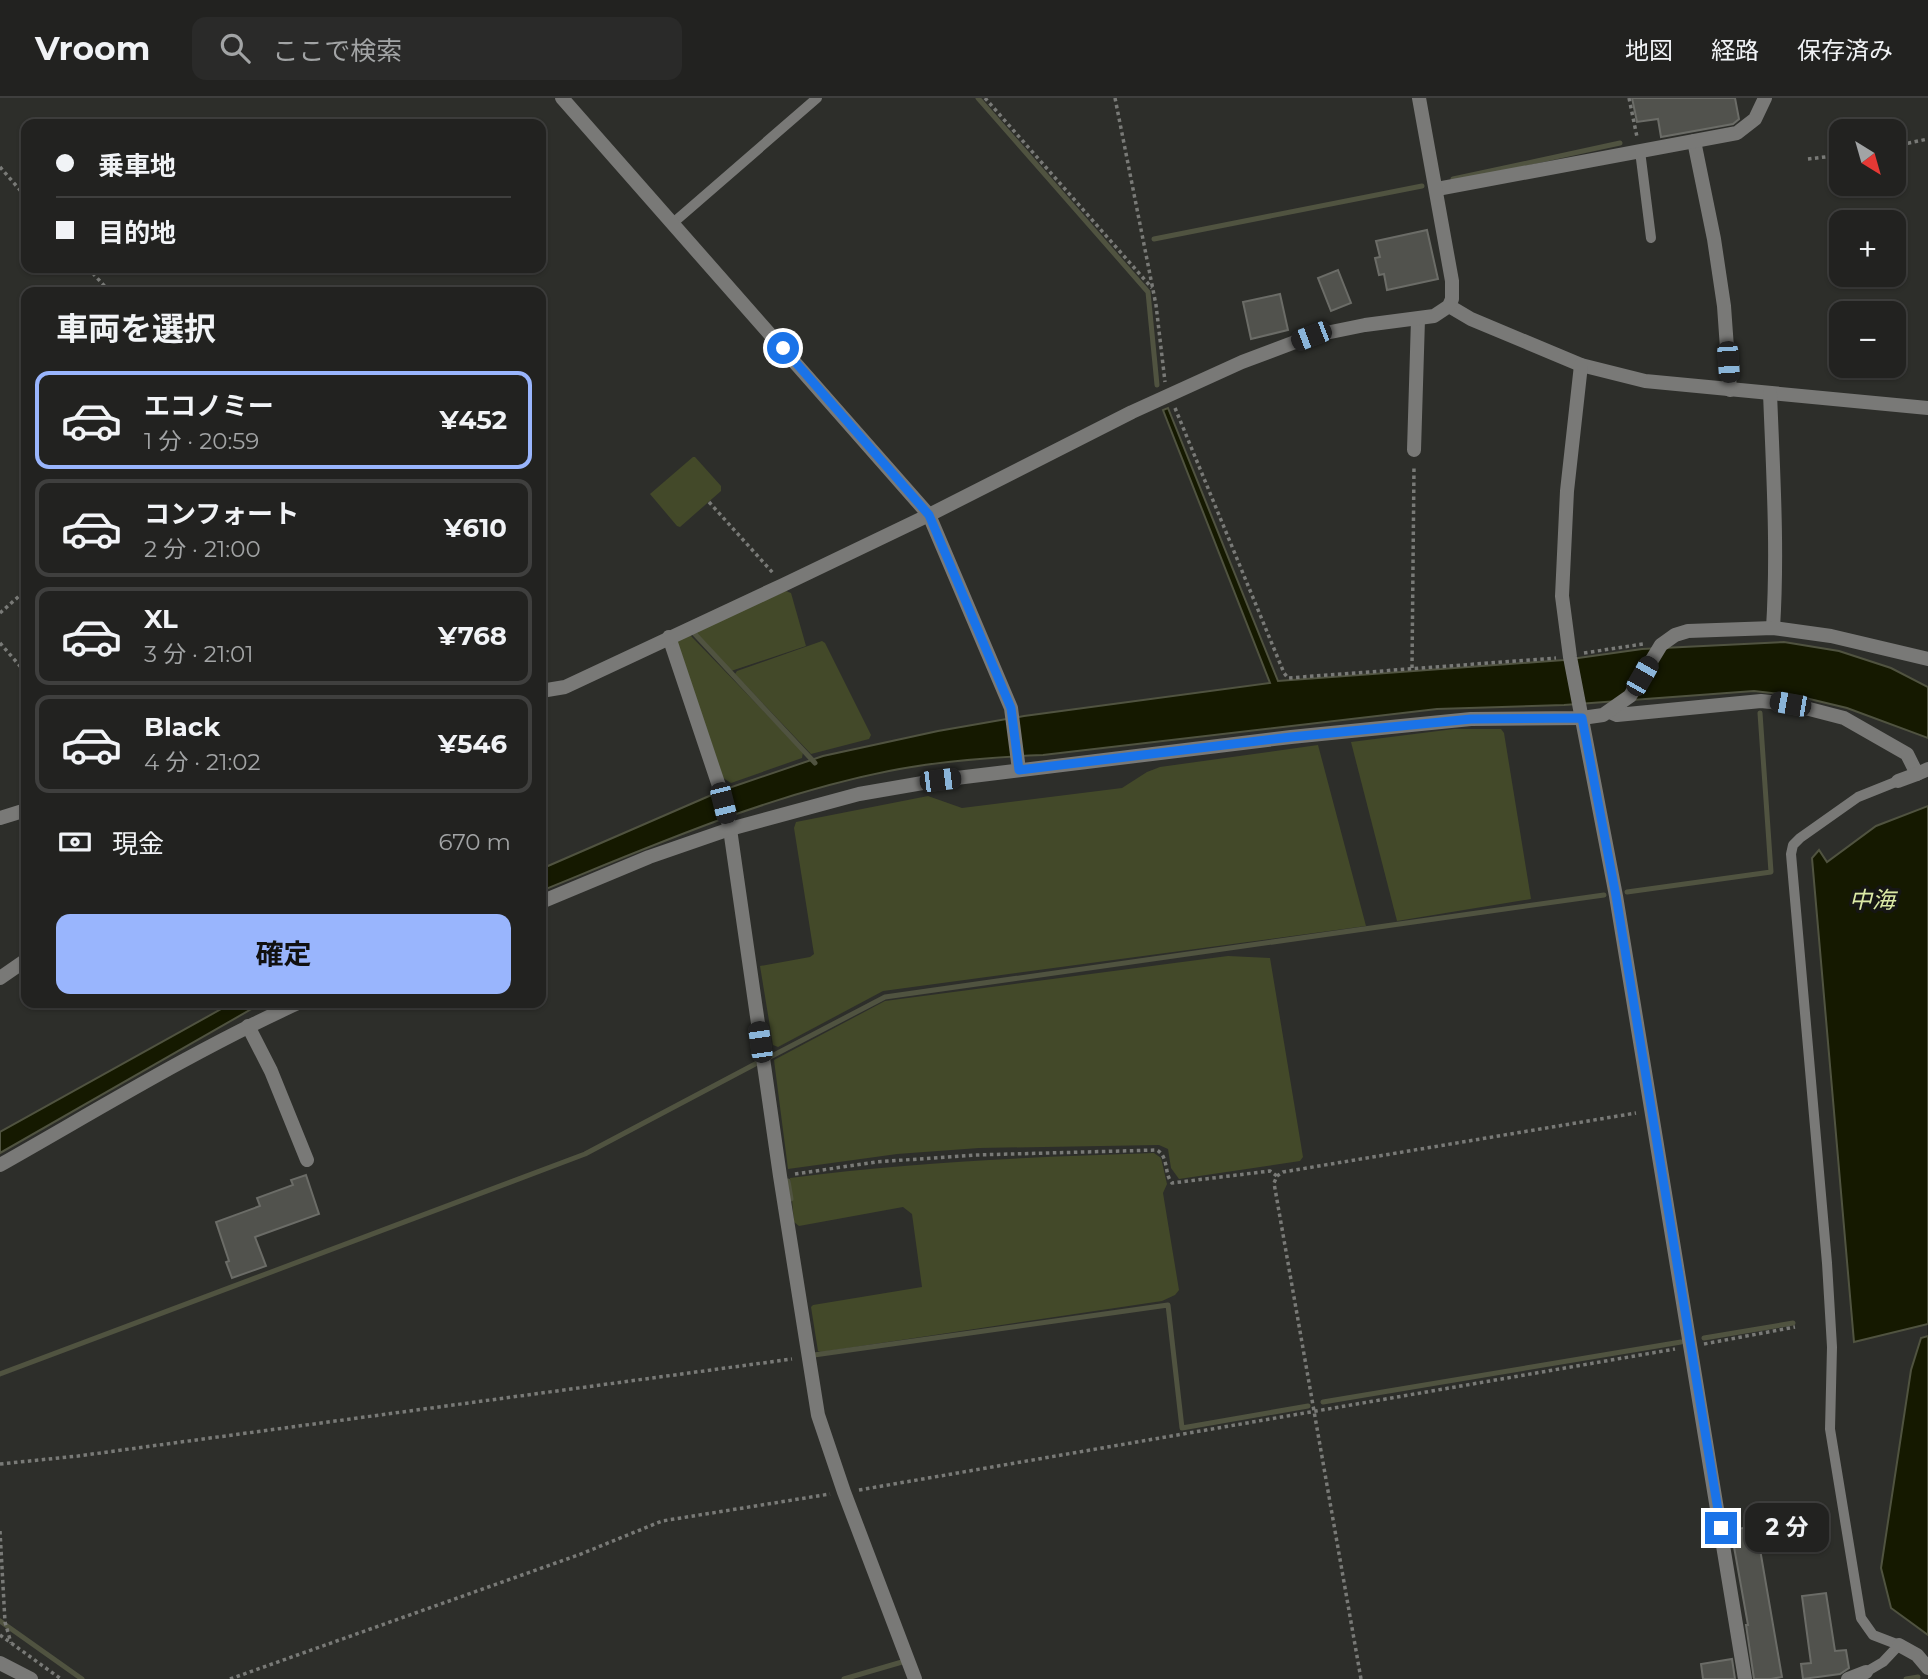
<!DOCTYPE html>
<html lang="ja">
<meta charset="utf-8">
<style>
:root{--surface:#222220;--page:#2a2a29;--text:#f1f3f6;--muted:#a2a4a5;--line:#3f3f3e;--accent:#99b5fd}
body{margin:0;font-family:Montserrat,"Noto Sans JP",sans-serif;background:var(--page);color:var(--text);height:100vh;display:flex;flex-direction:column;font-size:26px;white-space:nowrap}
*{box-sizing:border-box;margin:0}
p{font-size:23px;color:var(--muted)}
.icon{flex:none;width:38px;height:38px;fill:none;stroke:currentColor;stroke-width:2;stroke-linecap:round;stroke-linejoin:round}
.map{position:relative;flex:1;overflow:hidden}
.panel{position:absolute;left:21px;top:189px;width:525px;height:721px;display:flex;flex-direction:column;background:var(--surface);border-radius:14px;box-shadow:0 2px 5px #0004,0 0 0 2px var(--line)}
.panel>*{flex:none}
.banner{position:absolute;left:21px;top:21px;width:525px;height:154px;border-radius:14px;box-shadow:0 2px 5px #0004,0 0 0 2px var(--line);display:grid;align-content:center;height:154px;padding:0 35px;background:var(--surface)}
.needle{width:46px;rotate:143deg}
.controls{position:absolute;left:1829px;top:21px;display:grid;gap:14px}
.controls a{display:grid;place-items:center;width:77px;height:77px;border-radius:14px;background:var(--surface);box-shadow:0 2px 5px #0004,0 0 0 2px var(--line);font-size:35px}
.end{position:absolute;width:32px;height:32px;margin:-16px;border:9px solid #1a73e8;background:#fff;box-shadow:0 0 0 4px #fff}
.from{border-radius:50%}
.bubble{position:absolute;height:49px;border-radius:14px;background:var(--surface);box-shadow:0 2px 5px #0004,0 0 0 2px var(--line);font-size:23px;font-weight:700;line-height:49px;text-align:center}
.car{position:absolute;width:21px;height:42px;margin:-21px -10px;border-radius:9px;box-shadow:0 0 5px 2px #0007;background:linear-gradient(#222 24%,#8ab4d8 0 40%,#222 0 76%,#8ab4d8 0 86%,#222 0)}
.banner b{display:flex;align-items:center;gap:24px;height:66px;font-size:26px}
.banner b+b{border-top:2px solid var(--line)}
.banner i{width:18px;height:18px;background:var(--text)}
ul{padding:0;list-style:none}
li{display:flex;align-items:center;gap:21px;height:98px;margin:0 14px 10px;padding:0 21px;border:4px solid var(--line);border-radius:14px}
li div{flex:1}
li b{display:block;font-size:26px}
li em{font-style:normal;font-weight:700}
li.on{border-color:var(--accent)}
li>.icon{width:63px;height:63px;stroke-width:1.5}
h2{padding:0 35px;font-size:32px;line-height:84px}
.pay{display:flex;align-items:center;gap:18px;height:77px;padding:0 35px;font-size:26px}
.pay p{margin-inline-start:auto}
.primary-button{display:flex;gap:14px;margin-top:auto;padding:14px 35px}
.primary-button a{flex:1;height:80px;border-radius:14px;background:var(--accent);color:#111;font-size:28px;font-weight:700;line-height:80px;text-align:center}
header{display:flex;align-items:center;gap:42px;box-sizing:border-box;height:98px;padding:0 35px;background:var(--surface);border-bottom:2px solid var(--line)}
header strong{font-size:33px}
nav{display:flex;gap:38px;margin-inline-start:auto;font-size:24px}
.search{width:490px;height:63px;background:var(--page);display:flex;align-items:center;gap:18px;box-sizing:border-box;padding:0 24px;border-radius:14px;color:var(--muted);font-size:26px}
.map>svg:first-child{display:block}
</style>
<header>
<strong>Vroom</strong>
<div class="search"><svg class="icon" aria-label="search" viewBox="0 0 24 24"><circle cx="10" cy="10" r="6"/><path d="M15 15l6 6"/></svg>ここで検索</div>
<nav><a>地図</a><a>経路</a><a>保存済み</a></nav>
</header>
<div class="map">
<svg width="1928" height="1581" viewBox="0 0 1928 1581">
<rect width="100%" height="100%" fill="#2d2e2a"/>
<g fill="#434929">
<polygon points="693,359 695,359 721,388 721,393 680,429 677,428 650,396"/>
<polygon points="786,493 791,495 806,548 731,573 696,536 697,532"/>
<polygon points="690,537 803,654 802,660 731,685 723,680 677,543"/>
<polygon points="822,543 825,545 871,637 869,641 811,656 735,576 737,573"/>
<polygon points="1454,631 1501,631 1504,635 1531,801 1397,823 1351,644"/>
<polygon points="1318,647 1366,828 883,893 778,949 773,947 760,868 810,859 814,856 794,730 796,724 928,698 962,710 1122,690 1147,674 1160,669"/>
<polygon points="1228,858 1270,860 1303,1059 1300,1063 1179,1081 1171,1070 1168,1051 1159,1047 979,1050 897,1056 788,1071 774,962 885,903"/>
<path d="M1154 1055 1161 1060 1167 1086 1163 1095 1179 1192 1175 1197 1162 1203 821 1254 818 1253 811 1209 813 1207 922 1189 912 1116 903 1109 799 1128 794 1124 790 1080C911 1064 1032 1059 1154 1055Z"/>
</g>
<g fill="#151900" stroke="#505340" stroke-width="2">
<path d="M1168 310 1278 583 1564 562 1642 551 1784 544 1839 553 1891 570 1928 589V640L1847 610 1797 598 1754 593 1564 607 1437 611 1043 657C992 659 939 663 889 673 768 697 654 747 541 793V771L723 692 823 658 938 633 1024 618 1270 585 1163 312Z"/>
<polygon points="1928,708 1928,1226 1854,1244 1812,760 1819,752 1827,764 1876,728"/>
<polygon points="232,905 262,905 0,1055 0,1034"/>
<polygon points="1928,1238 1928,1537 1891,1510 1881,1470 1911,1272 1921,1240"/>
</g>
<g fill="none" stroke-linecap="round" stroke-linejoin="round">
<g stroke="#505340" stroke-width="5">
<polyline points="978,0 1148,194 1157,287"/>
<polyline points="1453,81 1620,45"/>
<polyline points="1154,141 1422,88"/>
<polyline points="693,534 815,665"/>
<polyline points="1627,794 1771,774 1760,615"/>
<polyline points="770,959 885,899 1604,797"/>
<polyline points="788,1083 791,1101"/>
<polyline points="1704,1240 1793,1225"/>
<polyline points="814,1257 1168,1207 1182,1330 1308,1308"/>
<polyline points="0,1276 585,1056 759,964"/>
<polyline points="1323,1304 1681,1244"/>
<polyline points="0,1523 82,1581"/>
<polyline points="844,1581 902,1564"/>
<polyline points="1906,1581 1918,1579"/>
</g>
</g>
<g fill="#51524d" stroke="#6b6c67" stroke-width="2">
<polygon points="1632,0 1735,0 1739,21 1733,26 1661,39 1658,21 1637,24"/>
<polygon points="1427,132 1438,181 1387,192 1384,176 1379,177 1375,160 1380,159 1376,143"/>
<polygon points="1338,172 1351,205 1331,213 1318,180"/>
<polygon points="1280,196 1288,232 1251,241 1243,204"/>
<polygon points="306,1077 319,1116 255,1139 266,1168 232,1180 226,1164 229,1163 216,1124 260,1108 257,1100 293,1087 291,1082"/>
<polygon points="1756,1428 1782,1579 1771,1581 1754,1581 1746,1527 1748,1527 1731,1432"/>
<polygon points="1826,1495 1835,1553 1846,1552 1849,1570 1840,1576 1803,1581 1801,1566 1811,1565 1802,1498"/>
<polygon points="1732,1561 1735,1581 1703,1581 1701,1566"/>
</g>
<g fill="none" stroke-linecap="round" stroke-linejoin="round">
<g stroke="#797a77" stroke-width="3.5" stroke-dasharray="3.5 3.5" stroke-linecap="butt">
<polyline points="985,0 1152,190"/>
<polyline points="1115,0 1156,207 1165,284"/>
<polyline points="1629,0 1637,39"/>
<polyline points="1894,48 1928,41"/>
<polyline points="1808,61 1841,57"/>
<polyline points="0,69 26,99"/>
<polyline points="88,170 110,194"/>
<polyline points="1175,310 1284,575 1288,580 1556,560"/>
<polyline points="709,404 773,475"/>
<polyline points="0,515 26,492"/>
<polyline points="0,545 26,575"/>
<polyline points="1584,555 1643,546"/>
<polyline points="1412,570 1414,368"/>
<path d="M795 1076 876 1064 975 1057 1157 1052C1169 1059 1164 1076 1172 1085L1270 1073 1277 1078"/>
<polyline points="1704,1246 1795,1229"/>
<polyline points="0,1366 78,1358 792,1261"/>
<polyline points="859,1392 1675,1251"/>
<polyline points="0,1433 5,1524 11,1545"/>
<polyline points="0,1537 61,1581"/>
<polyline points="230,1581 581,1456 662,1423 830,1396"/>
<polyline points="1361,1581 1274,1085 1277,1078 1283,1074 1636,1015"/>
</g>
<g stroke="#797977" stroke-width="10">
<polyline points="1640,53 1651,140"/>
<polyline points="673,125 817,0"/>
<polyline points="1866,1574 1883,1564 1899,1547 1873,1537 1861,1520 1830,1331 1832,1249 1827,1165 1791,756 1793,747 1800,740 1858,699 1898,683"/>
</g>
<g stroke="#797977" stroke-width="14">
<polyline points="562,0 929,417 1011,610 1019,672"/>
<polyline points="1694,43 1714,141 1724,208 1730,292"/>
<polyline points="1437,91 1737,35 1755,21 1765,0"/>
<polyline points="1449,208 1471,221 1581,267 1645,283 1928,310"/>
<polyline points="1581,267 1567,393 1562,498 1570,559 1616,798 1745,1581"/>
<path d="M1770 295C1773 373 1778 452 1773 530"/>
<polyline points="1414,352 1418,221"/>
<polyline points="669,539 719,688 730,731 780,1078 818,1317 844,1394 915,1581"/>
<polyline points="541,593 565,589 783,487 929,417 1132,314 1242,264 1311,238 1365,227 1434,218 1449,208 1452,201 1452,183 1419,0"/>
<polyline points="1610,614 1617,617 1761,603 1790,606 1844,620 1907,656 1917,676 1928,671"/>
<polyline points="1898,683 1917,676"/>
<polyline points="0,720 26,712"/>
<polyline points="541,804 649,759 730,731 859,696 940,682 1291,639 1471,621 1582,620 1603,617 1630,598 1661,547 1675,537 1688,533 1773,530 1831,538 1928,561"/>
<polyline points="0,880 26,862"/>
<polyline points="248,928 271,973 307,1062"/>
<path d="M0 1067C99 1011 195 952 298 905"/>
<polyline points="1899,1547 1917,1557 1928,1570"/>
<polyline points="0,1565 31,1581"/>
<polyline points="1848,1581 1866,1574"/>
</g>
</g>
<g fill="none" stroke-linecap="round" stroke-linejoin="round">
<polyline stroke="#1a73e8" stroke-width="9" points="783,250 929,417 1011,610 1019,672 1291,639 1471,621 1582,620 1616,798 1721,1430"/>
</g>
<g text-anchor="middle" stroke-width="7" stroke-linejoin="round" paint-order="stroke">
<g font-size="23" font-style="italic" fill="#dceaa6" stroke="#161614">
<text x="1872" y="810">中海</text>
</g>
</g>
</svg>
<div class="controls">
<a><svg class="needle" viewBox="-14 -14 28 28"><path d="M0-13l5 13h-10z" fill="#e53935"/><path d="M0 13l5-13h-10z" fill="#a2a4a5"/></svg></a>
<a>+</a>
<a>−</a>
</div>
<i class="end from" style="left:783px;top:250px"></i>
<i class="end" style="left:1721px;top:1430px"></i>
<div class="bubble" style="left:1745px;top:1405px;width:84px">2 分</div>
<i class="car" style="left:1311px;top:238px;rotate:249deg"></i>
<i class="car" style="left:1728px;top:264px;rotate:176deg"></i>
<i class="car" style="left:1642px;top:578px;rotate:30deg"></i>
<i class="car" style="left:1790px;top:606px;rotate:280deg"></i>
<i class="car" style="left:940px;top:682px;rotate:83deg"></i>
<i class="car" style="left:723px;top:705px;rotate:166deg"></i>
<i class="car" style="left:760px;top:944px;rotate:352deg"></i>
<div class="banner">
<b><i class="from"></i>乗車地</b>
<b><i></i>目的地</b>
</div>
<section class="panel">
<h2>車両を選択</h2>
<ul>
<li class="on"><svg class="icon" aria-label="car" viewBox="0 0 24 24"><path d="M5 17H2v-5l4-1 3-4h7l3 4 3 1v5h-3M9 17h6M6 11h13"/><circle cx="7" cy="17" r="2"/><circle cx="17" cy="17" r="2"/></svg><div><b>エコノミー</b><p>1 分 · 20:59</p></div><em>¥452</em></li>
<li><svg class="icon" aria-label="car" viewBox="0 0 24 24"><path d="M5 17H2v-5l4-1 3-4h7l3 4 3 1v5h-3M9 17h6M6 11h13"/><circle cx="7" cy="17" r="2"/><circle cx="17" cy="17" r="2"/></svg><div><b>コンフォート</b><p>2 分 · 21:00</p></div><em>¥610</em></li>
<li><svg class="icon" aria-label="car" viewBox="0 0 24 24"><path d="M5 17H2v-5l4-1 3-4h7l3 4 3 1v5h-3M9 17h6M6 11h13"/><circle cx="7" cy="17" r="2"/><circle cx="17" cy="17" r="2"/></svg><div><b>XL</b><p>3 分 · 21:01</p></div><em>¥768</em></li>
<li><svg class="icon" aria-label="car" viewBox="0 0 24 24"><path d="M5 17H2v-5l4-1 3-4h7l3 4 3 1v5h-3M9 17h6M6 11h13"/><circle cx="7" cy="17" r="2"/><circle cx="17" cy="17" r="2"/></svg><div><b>Black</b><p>4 分 · 21:02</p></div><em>¥546</em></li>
</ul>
<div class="pay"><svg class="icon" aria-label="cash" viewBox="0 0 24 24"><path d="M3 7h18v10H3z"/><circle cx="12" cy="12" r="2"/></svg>現金<p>670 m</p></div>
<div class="primary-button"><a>確定</a></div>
</section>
</div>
